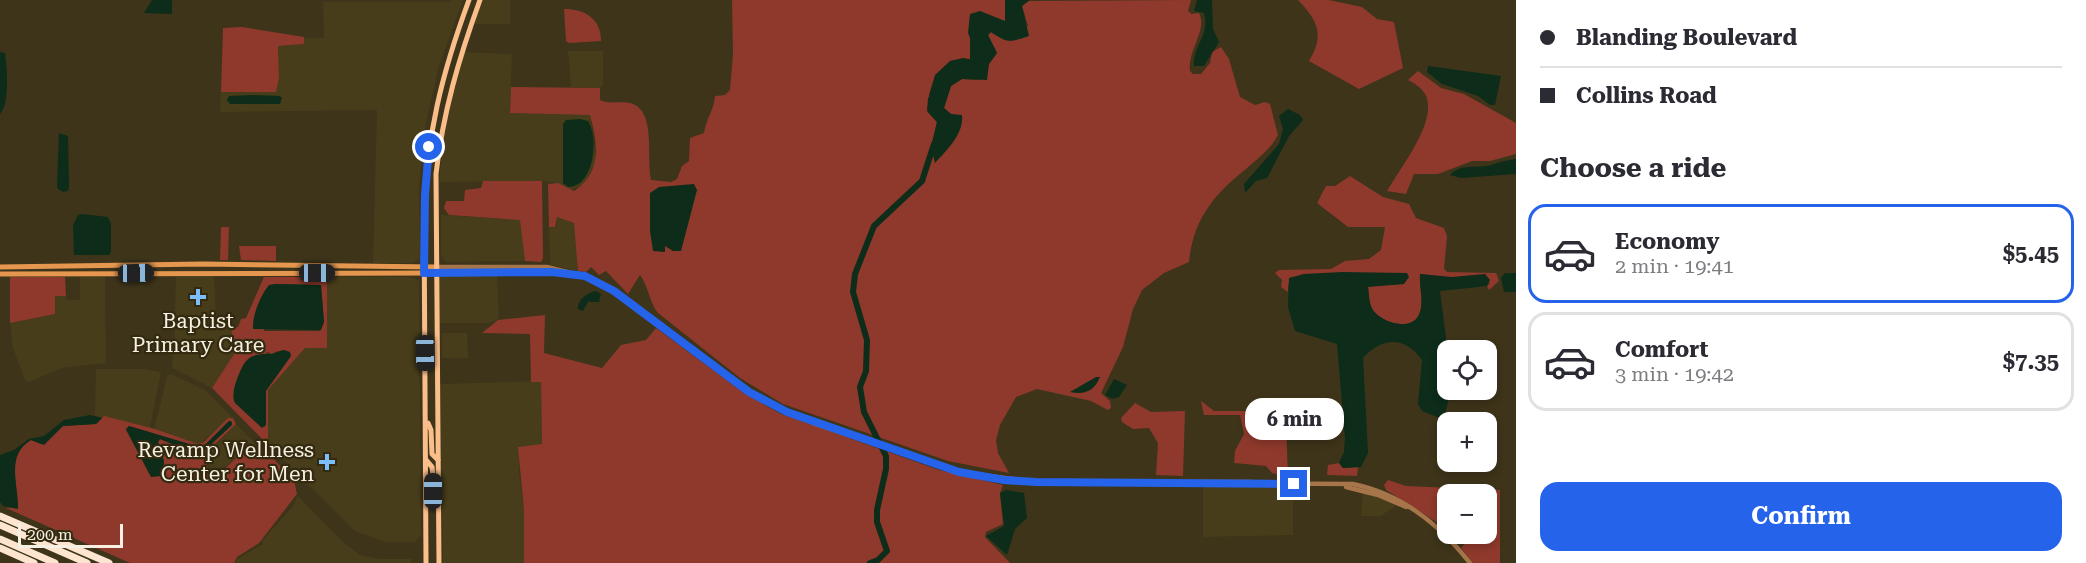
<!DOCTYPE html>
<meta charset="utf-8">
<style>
:root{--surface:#fff;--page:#f2f2f3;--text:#2b2b33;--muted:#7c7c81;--line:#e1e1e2;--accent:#2563eb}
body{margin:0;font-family:"Roboto Serif",serif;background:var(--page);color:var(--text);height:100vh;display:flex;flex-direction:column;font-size:22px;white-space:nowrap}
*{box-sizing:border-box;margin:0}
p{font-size:20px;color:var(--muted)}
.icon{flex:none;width:33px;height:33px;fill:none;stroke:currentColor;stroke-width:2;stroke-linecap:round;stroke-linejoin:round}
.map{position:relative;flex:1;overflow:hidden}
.sheet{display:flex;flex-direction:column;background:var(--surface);width:570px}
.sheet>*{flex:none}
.guide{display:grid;align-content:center;height:132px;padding:0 24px;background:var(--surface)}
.tools{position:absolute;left:1437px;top:340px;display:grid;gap:12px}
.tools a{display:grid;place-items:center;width:60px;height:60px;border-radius:12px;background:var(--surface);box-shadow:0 3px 9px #0003;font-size:30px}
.scale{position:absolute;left:18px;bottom:15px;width:105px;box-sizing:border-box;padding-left:6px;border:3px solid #f5f0e1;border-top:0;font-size:16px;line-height:21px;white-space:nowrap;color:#f5f0e1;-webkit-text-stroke:4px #332a10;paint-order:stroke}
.end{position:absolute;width:27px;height:27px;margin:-14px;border:8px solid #2563eb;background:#fff;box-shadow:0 0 0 3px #fff}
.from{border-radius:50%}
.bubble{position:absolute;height:42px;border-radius:18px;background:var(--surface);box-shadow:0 3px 9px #0003;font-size:20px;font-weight:700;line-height:42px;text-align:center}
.car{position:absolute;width:18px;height:36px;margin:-18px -9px;border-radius:8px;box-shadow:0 0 4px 2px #0007;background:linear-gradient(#222 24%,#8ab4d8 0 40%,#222 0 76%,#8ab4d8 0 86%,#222 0)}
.guide b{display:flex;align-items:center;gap:21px;height:57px;font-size:22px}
.guide b+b{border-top:2px solid var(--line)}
.guide i{width:15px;height:15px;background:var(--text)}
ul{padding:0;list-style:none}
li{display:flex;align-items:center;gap:18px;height:99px;margin:0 12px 9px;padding:0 12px;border:3px solid var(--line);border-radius:18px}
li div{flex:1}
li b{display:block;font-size:22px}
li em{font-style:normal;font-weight:700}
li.on{border-color:var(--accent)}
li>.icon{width:54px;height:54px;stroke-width:1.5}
h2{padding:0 24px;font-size:27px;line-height:72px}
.cta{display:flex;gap:12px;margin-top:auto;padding:12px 24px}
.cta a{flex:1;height:69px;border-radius:18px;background:var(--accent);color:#fff;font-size:24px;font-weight:700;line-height:69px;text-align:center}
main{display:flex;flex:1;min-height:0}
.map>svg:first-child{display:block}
</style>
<main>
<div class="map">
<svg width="1516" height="563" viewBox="0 0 1516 563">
<rect width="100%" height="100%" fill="#3d341a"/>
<g fill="#473d1a">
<polygon points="451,0 463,0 439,66 426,123 419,187 420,258 413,263 373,263 377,110 220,112 221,92 276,92 279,78 278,46 304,44 304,38 324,38 323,2 451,2"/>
<polygon points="483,0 510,0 510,24 474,24"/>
<polygon points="568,51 603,51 603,85 600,88 571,87"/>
<polygon points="463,52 512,54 510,113 590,115 596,162 584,184 570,191 558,183 542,181 439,182 446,117"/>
<polygon points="441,215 521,220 525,261 445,262 441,254"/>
<polygon points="557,217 576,224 578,271 550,265 549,227 556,226"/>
<polygon points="497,274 499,319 489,323 439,323 438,275"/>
<polygon points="214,276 216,320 177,320 175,316 176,277"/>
<polygon points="80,277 105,277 106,363 61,368 29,382 25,380 13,348 10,323 54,314 55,296 66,296 66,300 80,300"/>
<polygon points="327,277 409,277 419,280 420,360 418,367 420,386 421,536 415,542 384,542 355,531 268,445 268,390 305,348 327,347"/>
<polygon points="179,326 231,326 236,351 212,388 172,368 175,330"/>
<polygon points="442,333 467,333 468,358 442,358"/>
<polygon points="96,369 143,369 161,372 150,427 95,416"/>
<polygon points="171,374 205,390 233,418 231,417 200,444 181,440 154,429 167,377"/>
<polygon points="541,381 542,445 519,447 519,472 524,510 524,563 443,563 440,384"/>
<polygon points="236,424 257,445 250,451 245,451 216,474 203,458"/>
<polygon points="1203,486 1293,486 1293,535 1203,537"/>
<polygon points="1363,492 1381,498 1397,505 1381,516 1361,516"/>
<polygon points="298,496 344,543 360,555 380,559 411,559 411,563 235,563 237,559 263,544 262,541 293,506"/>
</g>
<g fill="#8f392c" fill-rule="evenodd">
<path d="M732 0H1005V21L993 18 974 60 963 58 930 106 937 122 931 147 951 114 944 108 951 86 962 79 977 80 997 53 988 35 991 32 996 35 1028 26 1022 6 1026 1 1191 0 1188 11 1192 14 1199 13C1208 30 1187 51 1190 71L1193 74H1201L1210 63 1212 52 1221 47 1229 59 1240 97 1255 105 1265 102 1270 104 1278 135C1271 149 1257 159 1246 169 1214 194 1193 220 1189 262L1164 273 1142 290 1133 309 1123 347 1101 393 1110 401 1111 408 1108 410 1091 401 1037 389 1016 397 1000 425 996 440 998 453 1009 473 948 461 783 404 740 378 658 313C649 302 649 287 640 275L628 294 606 271 599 275 591 267 586 272 578 271 574 223 557 217 555 227H549L548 184 558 183 574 191C602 172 598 144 590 115L510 113 511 87 600 88V100C610 105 622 100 633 104 656 113 646 158 651 180L671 182 677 179 682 166 689 161 690 138 704 133C706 119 714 110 715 96L725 95 730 90 733 54ZM697 190 670 247 665 246Z"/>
<path d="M1298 0H1329L1362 7 1377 19 1394 22 1403 68 1359 89 1309 61C1325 35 1318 21 1298 0Z"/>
<path d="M564 9C584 9 601 18 601 41L569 43 566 41Z"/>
<polygon points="242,27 304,37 304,44 278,46 279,78 276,92 221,92 223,28"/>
<path d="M1418 71 1441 88 1464 94 1516 123V154L1490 161H1472L1438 174H1414L1406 194 1387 191C1400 169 1430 130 1428 105 1428 92 1418 85 1408 80Z"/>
<path d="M1350 176 1383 197 1409 204 1416 218 1444 228 1447 236 1444 269 1447 272 1496 273 1499 281 1489 290 1487 286 1490 283 1420 274C1419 286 1424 301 1420 312 1414 333 1382 323 1372 310 1369 304 1369 293 1368 286L1404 284 1407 273 1304 274 1288 285V292L1281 287 1282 280 1275 273 1279 270 1331 269 1345 261 1369 259 1381 250 1385 227H1348L1317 203 1326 186H1335Z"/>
<polygon points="483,181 542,181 543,258 541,262 525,261 520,220 449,215 444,208 446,201 464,201 465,190 481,188"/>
<polygon points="221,227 229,227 228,260 220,260"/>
<polygon points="239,246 276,246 276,261 241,260"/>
<polygon points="10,277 65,277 66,296 55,296 55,314 10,323"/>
<path d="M264 277H327V348H305L268 390V445L212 388 236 351 231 329 238 327 241 319 246 318ZM276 284 321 285 324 322 320 331H264V292L270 285ZM277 351 266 391 265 427 235 403 233 397 267 352 272 354Z"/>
<polygon points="545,315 544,353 602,368 621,345 646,340 656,328 745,394 781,414 939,470 1003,485 1000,493 1003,524 986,532 985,537 1010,563 524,563 524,510 518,447 542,444 541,382 531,382 530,334 482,333 498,320"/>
<polygon points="1285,398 1288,477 1272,473 1266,466 1234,463 1235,451 1244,434 1240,415 1204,415 1201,401 1214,411 1270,411"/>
<polygon points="1135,403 1151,412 1185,411 1183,476 1156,475 1158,443 1149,428 1133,429 1122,422 1121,418"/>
<path d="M104 416 152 428 198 444 204 442 228 418H233L236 424 205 454 204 462 213 473 219 474 245 450 250 451 259 444 294 480 297 494 259 543 237 557 234 563H130L6 508 18 507C17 483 6 454 31 440L41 444 63 426 96 424ZM229 421 232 422 231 425 204 451 182 448 160 439 158 442 165 468 149 473 126 430 129 426 199 447 206 444Z"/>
<polygon points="1339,463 1343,468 1358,467 1357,476 1327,475 1328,465"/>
<polygon points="1388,480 1406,486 1500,490 1500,563 1473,563 1461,548 1473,534 1486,534 1486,495 1448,495 1447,511 1438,523 1386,490 1384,485"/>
</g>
<g fill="#0d2c19">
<polygon points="152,0 172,0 172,14 144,13"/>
<path d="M1005 0H1030L1022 6 1029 36C1008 43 1008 43 991 32L988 35 997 53 989 64 987 80 962 79 951 86 944 108 951 114 962 115C964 134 947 150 935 163L931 147 937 122 929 95 935 75 950 61 963 58 974 60 976 53 968 33 970 14 980 11 1005 21Z"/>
<path d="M1197 0H1212L1213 29 1219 42 1204 66H1194C1193 46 1210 35 1204 13L1194 11Z"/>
<path d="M0 52 5 53C7 69 10 103 0 114Z"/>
<polygon points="1428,66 1501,76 1495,105 1490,105 1478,96 1442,84 1427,72"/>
<polygon points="254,95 280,96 282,98 280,104 230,104 227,100 229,96"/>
<polygon points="1288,109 1300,115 1303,120 1289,136 1267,178 1256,181 1245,193 1244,184 1279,144 1283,129 1279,116"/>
<path d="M580 119 588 121C599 138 594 187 568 187L563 183V124L566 120Z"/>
<polygon points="59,133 68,136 69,187 68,191 63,192 57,188"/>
<path d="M1516 159V174L1461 178 1450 175C1460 163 1476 169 1491 165 1500 162 1507 160 1516 159Z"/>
<polygon points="694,184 697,190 681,251 673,251 665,246 665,252 653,251 650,231 650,193 659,187"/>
<polygon points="82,214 108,217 111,224 111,252 109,255 74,255 73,225 78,215"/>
<path d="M1342 272 1407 273 1409 277 1404 284 1368 287C1369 294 1369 304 1373 310 1382 323 1414 333 1420 312 1424 301 1419 286 1420 274L1452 277 1485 274 1490 280 1487 286 1440 291 1446 338 1448 390H1451L1445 414 1440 418 1422 411 1418 404 1422 360C1405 336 1382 337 1363 358L1368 453 1361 467 1343 468 1339 463 1344 452 1345 438 1337 344 1295 331 1288 307 1289 278 1304 274Z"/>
<polygon points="1505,273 1516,273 1516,292 1504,292 1501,278"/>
<path d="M276 284 321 285 324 322 321 330 253 329C252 316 260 296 269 285Z"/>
<path d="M596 291 601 294 599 302H588L583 311 578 309C577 300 588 292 596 291Z"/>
<path d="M284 350 290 352 291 356 266 391V425L262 428 235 403C232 395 234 387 237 379 245 359 248 353 271 354 274 354 280 350 284 350Z"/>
<path d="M1096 377H1100C1094 391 1085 395 1070 392Z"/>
<polygon points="1114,379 1127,385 1119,397 1113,399 1105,395"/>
<path d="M90 415 102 418 96 424 63 426 44 445 31 440C5 455 19 485 18 509L3 506 0 502V455L14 450 29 439 44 436 64 420Z"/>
<polygon points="229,421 232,422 232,425 204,451 182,448 160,439 158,442 164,461 162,476 151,477 126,429 129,426 199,447 206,444"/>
<polygon points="1006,490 1024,493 1027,518 1015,529 1007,555 986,536 1004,526 1000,493"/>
</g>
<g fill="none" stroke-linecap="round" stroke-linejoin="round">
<g stroke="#0d2c19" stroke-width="6">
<polyline points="970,65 973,61 973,37"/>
<polyline points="931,99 930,110 938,119"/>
<polyline points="870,563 878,560 887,551 877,522 877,510 886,469 886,456 864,412 860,387 866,371 867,340 853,292 855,274 874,226 922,181 934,144"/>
</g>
<g stroke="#a6754a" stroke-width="4.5">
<path d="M436 267H547L591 278 622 297 725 376 772 405 813 423 959 472 1036 482 1353 484C1402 494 1440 525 1470 563"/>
<polyline points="437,273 563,272"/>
<polyline points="1198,482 1252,482"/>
<polyline points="1346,487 1378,495 1406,507"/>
</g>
<g stroke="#e5974f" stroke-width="5">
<polyline points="0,267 203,264 436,267"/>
<polyline points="0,274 437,273"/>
</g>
<g stroke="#fabe8b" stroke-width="5">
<polyline points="428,423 431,430 432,454 438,460"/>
<polyline points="426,460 432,467 436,502"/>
<path d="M426 563 424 215C426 137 442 73 469 0"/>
<path d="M439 563 436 174C443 112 459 58 480 0"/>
</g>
<g stroke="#fde5d1" stroke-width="7">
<polyline points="0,516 109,563"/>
<polyline points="0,525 87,563"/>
<polyline points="0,539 55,563"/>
<polyline points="0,548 34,563"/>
</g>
</g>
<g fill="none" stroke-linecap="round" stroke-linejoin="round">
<polyline stroke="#2563eb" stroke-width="8" points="429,147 425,195 424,273 552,272 585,276 614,291 749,392 787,412 959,472 1004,480 1036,482 1294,484"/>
</g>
<g fill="#7cbef9" stroke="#332a10" stroke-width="2">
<path d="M195 288h6v6h6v6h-6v6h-6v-6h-6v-6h6z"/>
<path d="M324 453h6v6h6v6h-6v6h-6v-6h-6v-6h6z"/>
</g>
<g text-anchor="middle" stroke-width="4.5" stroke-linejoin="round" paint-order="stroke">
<g font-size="21" fill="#f5f0e1" stroke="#332a10">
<text x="198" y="328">Baptist<tspan x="198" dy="24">Primary Care</tspan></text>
<text x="314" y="457" text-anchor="end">Revamp Wellness<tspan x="314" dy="24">Center for Men</tspan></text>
</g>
</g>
</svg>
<div class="tools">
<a><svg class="icon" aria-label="locate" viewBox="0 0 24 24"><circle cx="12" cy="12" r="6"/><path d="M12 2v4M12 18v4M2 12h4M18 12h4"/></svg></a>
<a>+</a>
<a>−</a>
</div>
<div class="scale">200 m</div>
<i class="end from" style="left:429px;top:147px"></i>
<i class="end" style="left:1294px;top:484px"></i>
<div class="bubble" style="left:1245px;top:398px;width:99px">6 min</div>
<i class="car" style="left:136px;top:273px;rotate:89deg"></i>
<i class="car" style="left:317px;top:273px;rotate:90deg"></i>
<i class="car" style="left:425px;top:353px;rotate:179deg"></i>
<i class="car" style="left:433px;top:491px;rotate:0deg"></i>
</div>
<section class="sheet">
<div class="guide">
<b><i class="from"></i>Blanding Boulevard</b>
<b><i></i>Collins Road</b>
</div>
<h2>Choose a ride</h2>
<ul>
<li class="on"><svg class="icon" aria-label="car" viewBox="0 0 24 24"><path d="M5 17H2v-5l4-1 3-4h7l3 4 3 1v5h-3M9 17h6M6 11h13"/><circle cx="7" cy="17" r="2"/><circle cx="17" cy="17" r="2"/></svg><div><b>Economy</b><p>2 min · 19:41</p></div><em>$5.45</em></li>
<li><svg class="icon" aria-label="car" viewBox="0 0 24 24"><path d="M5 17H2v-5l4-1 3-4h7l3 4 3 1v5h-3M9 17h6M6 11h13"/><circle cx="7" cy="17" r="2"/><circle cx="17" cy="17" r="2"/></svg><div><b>Comfort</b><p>3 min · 19:42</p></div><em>$7.35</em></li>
</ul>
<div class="cta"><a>Confirm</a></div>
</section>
</main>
